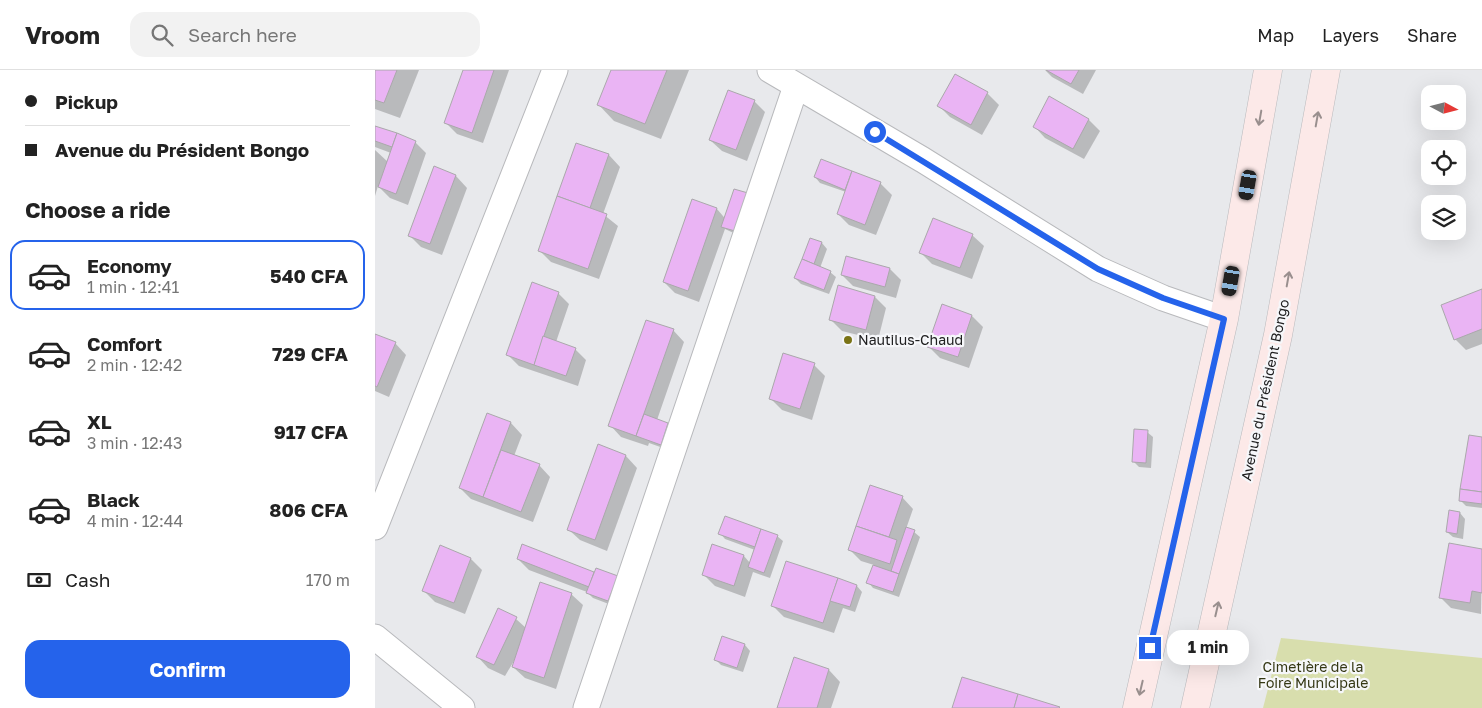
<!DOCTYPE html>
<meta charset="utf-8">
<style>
:root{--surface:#fff;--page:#f2f2f2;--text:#222;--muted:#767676;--line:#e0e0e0;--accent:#2563eb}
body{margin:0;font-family:"Golos Text",sans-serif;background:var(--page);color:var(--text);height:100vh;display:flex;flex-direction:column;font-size:19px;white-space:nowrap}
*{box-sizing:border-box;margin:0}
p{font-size:16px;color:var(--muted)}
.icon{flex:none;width:28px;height:28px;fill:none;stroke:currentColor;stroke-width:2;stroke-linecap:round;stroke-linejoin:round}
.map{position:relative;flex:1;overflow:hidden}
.panel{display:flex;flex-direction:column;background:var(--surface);width:375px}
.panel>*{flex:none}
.guide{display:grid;align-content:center;height:110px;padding:0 25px;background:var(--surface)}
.needle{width:32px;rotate:97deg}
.fabs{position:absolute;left:1046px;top:15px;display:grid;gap:10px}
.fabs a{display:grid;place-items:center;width:45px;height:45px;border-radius:10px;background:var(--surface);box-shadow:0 5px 20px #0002;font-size:25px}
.end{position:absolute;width:22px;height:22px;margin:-11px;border:6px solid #2563eb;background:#fff;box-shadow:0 0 0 2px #fff}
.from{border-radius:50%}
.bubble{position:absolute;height:35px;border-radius:15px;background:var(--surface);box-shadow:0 5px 20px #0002;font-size:16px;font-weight:700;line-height:35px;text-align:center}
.car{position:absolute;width:15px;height:30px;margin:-15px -8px;border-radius:6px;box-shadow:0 0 4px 1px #0007;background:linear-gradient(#222 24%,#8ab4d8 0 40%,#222 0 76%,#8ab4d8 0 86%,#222 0)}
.guide b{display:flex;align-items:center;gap:18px;height:48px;font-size:19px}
.guide b+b{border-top:1px solid var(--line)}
.guide i{width:12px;height:12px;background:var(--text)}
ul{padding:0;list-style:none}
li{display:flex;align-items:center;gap:15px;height:70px;margin:0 10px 8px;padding:0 15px;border:2px solid transparent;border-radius:15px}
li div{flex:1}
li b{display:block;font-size:19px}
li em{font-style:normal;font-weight:700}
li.on{border-color:var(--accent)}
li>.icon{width:45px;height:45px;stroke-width:1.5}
h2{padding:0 25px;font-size:22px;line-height:60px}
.pay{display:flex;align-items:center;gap:12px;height:55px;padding:0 25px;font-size:19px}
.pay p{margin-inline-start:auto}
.action{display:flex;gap:10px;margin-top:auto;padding:10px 25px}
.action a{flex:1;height:58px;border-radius:15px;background:var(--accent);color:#fff;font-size:20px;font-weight:700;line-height:58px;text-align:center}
header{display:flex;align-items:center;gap:30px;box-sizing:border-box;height:70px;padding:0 25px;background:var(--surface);border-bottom:1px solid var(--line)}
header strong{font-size:24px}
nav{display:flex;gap:28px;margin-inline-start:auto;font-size:18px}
.search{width:350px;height:45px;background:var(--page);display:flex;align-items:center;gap:12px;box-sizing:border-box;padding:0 18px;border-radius:15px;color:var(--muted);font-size:19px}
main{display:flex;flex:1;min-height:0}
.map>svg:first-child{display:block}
</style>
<header>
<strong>Vroom</strong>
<div class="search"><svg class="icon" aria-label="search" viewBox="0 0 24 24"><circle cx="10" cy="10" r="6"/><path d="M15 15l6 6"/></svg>Search here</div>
<nav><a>Map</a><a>Layers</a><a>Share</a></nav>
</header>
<main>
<section class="panel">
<div class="guide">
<b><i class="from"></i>Pickup</b>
<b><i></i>Avenue du Président Bongo</b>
</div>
<h2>Choose a ride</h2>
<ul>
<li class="on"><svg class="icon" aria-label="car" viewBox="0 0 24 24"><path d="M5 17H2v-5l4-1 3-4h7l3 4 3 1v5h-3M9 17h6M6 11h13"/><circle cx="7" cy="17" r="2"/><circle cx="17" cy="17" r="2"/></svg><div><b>Economy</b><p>1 min · 12:41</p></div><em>540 CFA</em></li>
<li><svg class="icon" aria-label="car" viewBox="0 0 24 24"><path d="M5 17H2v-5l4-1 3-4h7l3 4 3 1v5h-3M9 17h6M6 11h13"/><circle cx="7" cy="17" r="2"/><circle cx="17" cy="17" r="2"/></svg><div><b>Comfort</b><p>2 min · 12:42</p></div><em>729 CFA</em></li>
<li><svg class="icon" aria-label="car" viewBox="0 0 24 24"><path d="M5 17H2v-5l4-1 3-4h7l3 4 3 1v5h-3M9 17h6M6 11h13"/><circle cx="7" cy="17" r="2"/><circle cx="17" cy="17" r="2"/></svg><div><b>XL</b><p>3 min · 12:43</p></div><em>917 CFA</em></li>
<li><svg class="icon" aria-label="car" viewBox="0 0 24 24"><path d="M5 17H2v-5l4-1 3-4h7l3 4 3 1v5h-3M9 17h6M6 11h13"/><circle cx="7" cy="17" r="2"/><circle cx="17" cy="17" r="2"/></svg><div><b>Black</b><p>4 min · 12:44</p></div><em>806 CFA</em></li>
</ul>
<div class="pay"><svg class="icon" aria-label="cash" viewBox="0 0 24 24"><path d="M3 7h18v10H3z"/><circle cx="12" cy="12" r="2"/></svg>Cash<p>170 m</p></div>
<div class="action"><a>Confirm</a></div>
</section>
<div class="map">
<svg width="1107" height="638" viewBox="0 0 1107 638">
<rect width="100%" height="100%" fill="#e8e9ec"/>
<polygon fill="#d8dead" points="906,568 1107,588 1107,638 888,638"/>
<g fill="#0003">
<polygon points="0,0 44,0 25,48 0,39"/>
<polygon points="89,0 134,0 108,73 82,64 71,53"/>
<polygon points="237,0 314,0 286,69 239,51 223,34"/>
<polygon points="670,0 721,0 708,24 677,7"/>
<polygon points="580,6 612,23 624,35 607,65 575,47 564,36"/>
<polygon points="675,28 714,50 725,61 709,89 670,68 659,56"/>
<polygon points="379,31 390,42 372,91 347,81 335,70"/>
<polygon points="0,57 40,72 51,83 33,135 15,128 3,116 0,126 0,80 13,92 16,83 0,77"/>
<polygon points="202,74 234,85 245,97 228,144 243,156 224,209 176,192 165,181"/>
<polygon points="446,91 505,113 517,125 501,165 474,155 463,144 471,122 445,113 440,107"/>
<polygon points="60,98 81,106 92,118 67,185 46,177 34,165"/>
<polygon points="342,139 365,166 350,159 324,232 300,223 289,212"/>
<polygon points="597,165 609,176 597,209 557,194 546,183"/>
<polygon points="436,169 447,173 452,179 445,198 455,202 461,207 454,224 426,214 420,208"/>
<polygon points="515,199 526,210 521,228 478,216 467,205"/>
<polygon points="1107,220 1107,274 1091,280 1080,269"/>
<polygon points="183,223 194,234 181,272 200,279 211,290 203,316 144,296 133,285"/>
<polygon points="500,227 511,238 503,270 467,261 455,249"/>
<polygon points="597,246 608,257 594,298 565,288 554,277"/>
<polygon points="298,260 309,272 282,350 293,354 298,359 291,379 274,373 273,376 246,367 235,355"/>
<polygon points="0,265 20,273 31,285 14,327 0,321"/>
<polygon points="439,295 450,306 437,350 407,340 396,329"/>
<polygon points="113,345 136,353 147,365 139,386 164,395 175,407 158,452 96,429 85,418"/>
<polygon points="772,362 778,367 776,398 764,397 758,391"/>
<polygon points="1107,368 1107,438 1091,436 1085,430"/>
<polygon points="224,376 251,386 262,398 232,481 205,470 193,459"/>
<polygon points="496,417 527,427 538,439 531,459 539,462 545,467 524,527 498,518 493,512 499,495 486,491 475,480"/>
<polygon points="1075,442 1085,443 1090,449 1088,469 1078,467 1072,462"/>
<polygon points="345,463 402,466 408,471 395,508 378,502 370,527 340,516 329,505 369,486 375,493 380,480 350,469"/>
<polygon points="66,477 96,489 107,500 90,544 60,532 49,521"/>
<polygon points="1107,481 1106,544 1076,538 1065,527"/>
<polygon points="143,489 242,507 239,536 218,528 212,522 154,500"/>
<polygon points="412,493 482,516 487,522 480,542 468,538 459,563 409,547 398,536"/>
<polygon points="196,524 208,535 181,619 150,608 138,597 143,584 130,606 113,598 102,586 141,549 151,558"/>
<polygon points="370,575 375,581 368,602 346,595 341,590"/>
<polygon points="420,589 454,600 465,612 456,638 403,638"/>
</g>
<g fill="#eab4f4" stroke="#aaa8ab">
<polygon points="0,0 22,0 9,33 0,30"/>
<polygon points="88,0 119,0 97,63 69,53"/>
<polygon points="236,0 292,0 270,54 222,35"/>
<polygon points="671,0 704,0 696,14"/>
<polygon points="580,4 613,22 596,55 562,36"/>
<polygon points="353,20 380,30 361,80 334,70"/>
<polygon points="674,26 714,49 698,79 658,57"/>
<polygon points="0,56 22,63 17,77 0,71"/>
<polygon points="22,63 41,71 21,124 3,117"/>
<polygon points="201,73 234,84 215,138 182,126"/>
<polygon points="446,89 477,101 470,120 439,107"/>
<polygon points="59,96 81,105 55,174 33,166"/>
<polygon points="477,101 506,112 490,155 462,144"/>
<polygon points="359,119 373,123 360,161 346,157"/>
<polygon points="182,126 232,144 213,199 163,181"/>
<polygon points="317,129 342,138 313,221 288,212"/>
<polygon points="558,148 598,164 585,198 544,183"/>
<polygon points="435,168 447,172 439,194 427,189"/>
<polygon points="471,186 515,198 510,217 466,205"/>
<polygon points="427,189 456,201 449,220 419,208"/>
<polygon points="157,212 184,222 159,295 131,285"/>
<polygon points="463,215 500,226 491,260 454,250"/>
<polygon points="1107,219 1107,259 1079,270 1066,235"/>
<polygon points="567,234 597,245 583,287 552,277"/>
<polygon points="271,250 299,259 261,366 233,356"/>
<polygon points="0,264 21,272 2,317 0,316"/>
<polygon points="168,266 201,278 191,306 159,295"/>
<polygon points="408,283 440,293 425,339 394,329"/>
<polygon points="112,343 136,352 108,427 84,418"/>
<polygon points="269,344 293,353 286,375 261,366"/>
<polygon points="759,359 773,360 771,393 757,392"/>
<polygon points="1094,365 1107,367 1107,422 1085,419"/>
<polygon points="223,374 251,385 220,470 192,460"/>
<polygon points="126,380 165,394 146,442 108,427"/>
<polygon points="495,415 528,426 514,467 481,456"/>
<polygon points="1085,419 1107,422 1107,434 1084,431"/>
<polygon points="1074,440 1085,442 1082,464 1071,462"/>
<polygon points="350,446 386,459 380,477 343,464"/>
<polygon points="481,456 522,470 515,494 473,480"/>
<polygon points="531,457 540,460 524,504 516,501"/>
<polygon points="386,459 403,465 389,503 373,497"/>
<polygon points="1074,473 1107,479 1107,523 1097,521 1095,533 1064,528"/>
<polygon points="147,474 219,502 214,517 142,489"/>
<polygon points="337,474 369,485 359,516 327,505"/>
<polygon points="65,475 96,488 79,533 47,521"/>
<polygon points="411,491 463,508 448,553 396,536"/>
<polygon points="498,495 524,504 518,522 491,513"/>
<polygon points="221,498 243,506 233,531 211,523"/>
<polygon points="463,508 482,515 475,537 455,531"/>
<polygon points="165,512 197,523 169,608 137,597"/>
<polygon points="123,538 142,547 119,595 101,587"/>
<polygon points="347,566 370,574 362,598 339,590"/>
<polygon points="419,587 454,599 442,638 402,638"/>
<polygon points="587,607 643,624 639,638 577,638"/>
<polygon points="643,624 685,637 684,638 639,638"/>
</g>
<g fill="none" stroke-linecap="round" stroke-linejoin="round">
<defs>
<g id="street">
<polyline points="395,0 548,90 723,199 788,228 849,249"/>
<polyline points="0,457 180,0"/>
<polyline points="0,567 87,638"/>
<polyline points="211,638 421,16"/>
</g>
<g id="secondary">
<polyline points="762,638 849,249 893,0"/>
<polyline points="820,638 903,265 951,0"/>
</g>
</defs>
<use href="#street" stroke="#b8b9bc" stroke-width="27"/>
<use href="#secondary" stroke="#b8b9bc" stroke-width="29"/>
<use href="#street" stroke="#fff" stroke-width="25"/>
<use href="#secondary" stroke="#fce9e8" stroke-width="28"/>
</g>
<defs><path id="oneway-shaft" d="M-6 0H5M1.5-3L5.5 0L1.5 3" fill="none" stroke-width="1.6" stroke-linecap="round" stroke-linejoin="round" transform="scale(1.25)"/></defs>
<g stroke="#998f8e">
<use href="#oneway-shaft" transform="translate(885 48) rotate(100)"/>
<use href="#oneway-shaft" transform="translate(942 49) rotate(-80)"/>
<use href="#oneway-shaft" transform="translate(913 209) rotate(-80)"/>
<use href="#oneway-shaft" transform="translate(842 539) rotate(-77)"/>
<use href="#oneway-shaft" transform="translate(766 618) rotate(103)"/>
</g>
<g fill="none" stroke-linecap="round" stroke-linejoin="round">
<polyline stroke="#2563eb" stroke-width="6" points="500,62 723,199 788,228 849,249 775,578"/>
</g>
<circle fill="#7a7316" stroke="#f6f7fa" stroke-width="2" cx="473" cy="270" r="5"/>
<g text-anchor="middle" stroke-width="4.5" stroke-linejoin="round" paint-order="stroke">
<g font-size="14" fill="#202021" stroke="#f6f7fa" text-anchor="start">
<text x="483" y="275">Nautilus-Chaud</text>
</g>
<g font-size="14" fill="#202021" stroke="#f6f7fa">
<text transform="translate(890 320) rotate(-78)" y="5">Avenue du Président Bongo</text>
</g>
<g font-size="14" fill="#343714" stroke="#f6f7fa">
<text x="938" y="602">Cimetière de la<tspan x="938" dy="16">Foire Municipale</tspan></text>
</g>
</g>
</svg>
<div class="fabs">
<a><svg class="needle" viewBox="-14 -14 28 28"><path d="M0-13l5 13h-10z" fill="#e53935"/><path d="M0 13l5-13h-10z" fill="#767676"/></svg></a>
<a><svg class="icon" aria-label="locate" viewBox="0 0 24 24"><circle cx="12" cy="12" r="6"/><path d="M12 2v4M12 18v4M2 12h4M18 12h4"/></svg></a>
<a><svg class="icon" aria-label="layers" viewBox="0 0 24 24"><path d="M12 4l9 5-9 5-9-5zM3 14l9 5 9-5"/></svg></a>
</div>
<i class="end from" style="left:500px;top:62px"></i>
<i class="end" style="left:775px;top:578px"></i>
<div class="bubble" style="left:792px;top:560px;width:82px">1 min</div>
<i class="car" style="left:873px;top:115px;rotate:190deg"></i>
<i class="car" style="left:856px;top:211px;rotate:190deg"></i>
</div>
</main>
